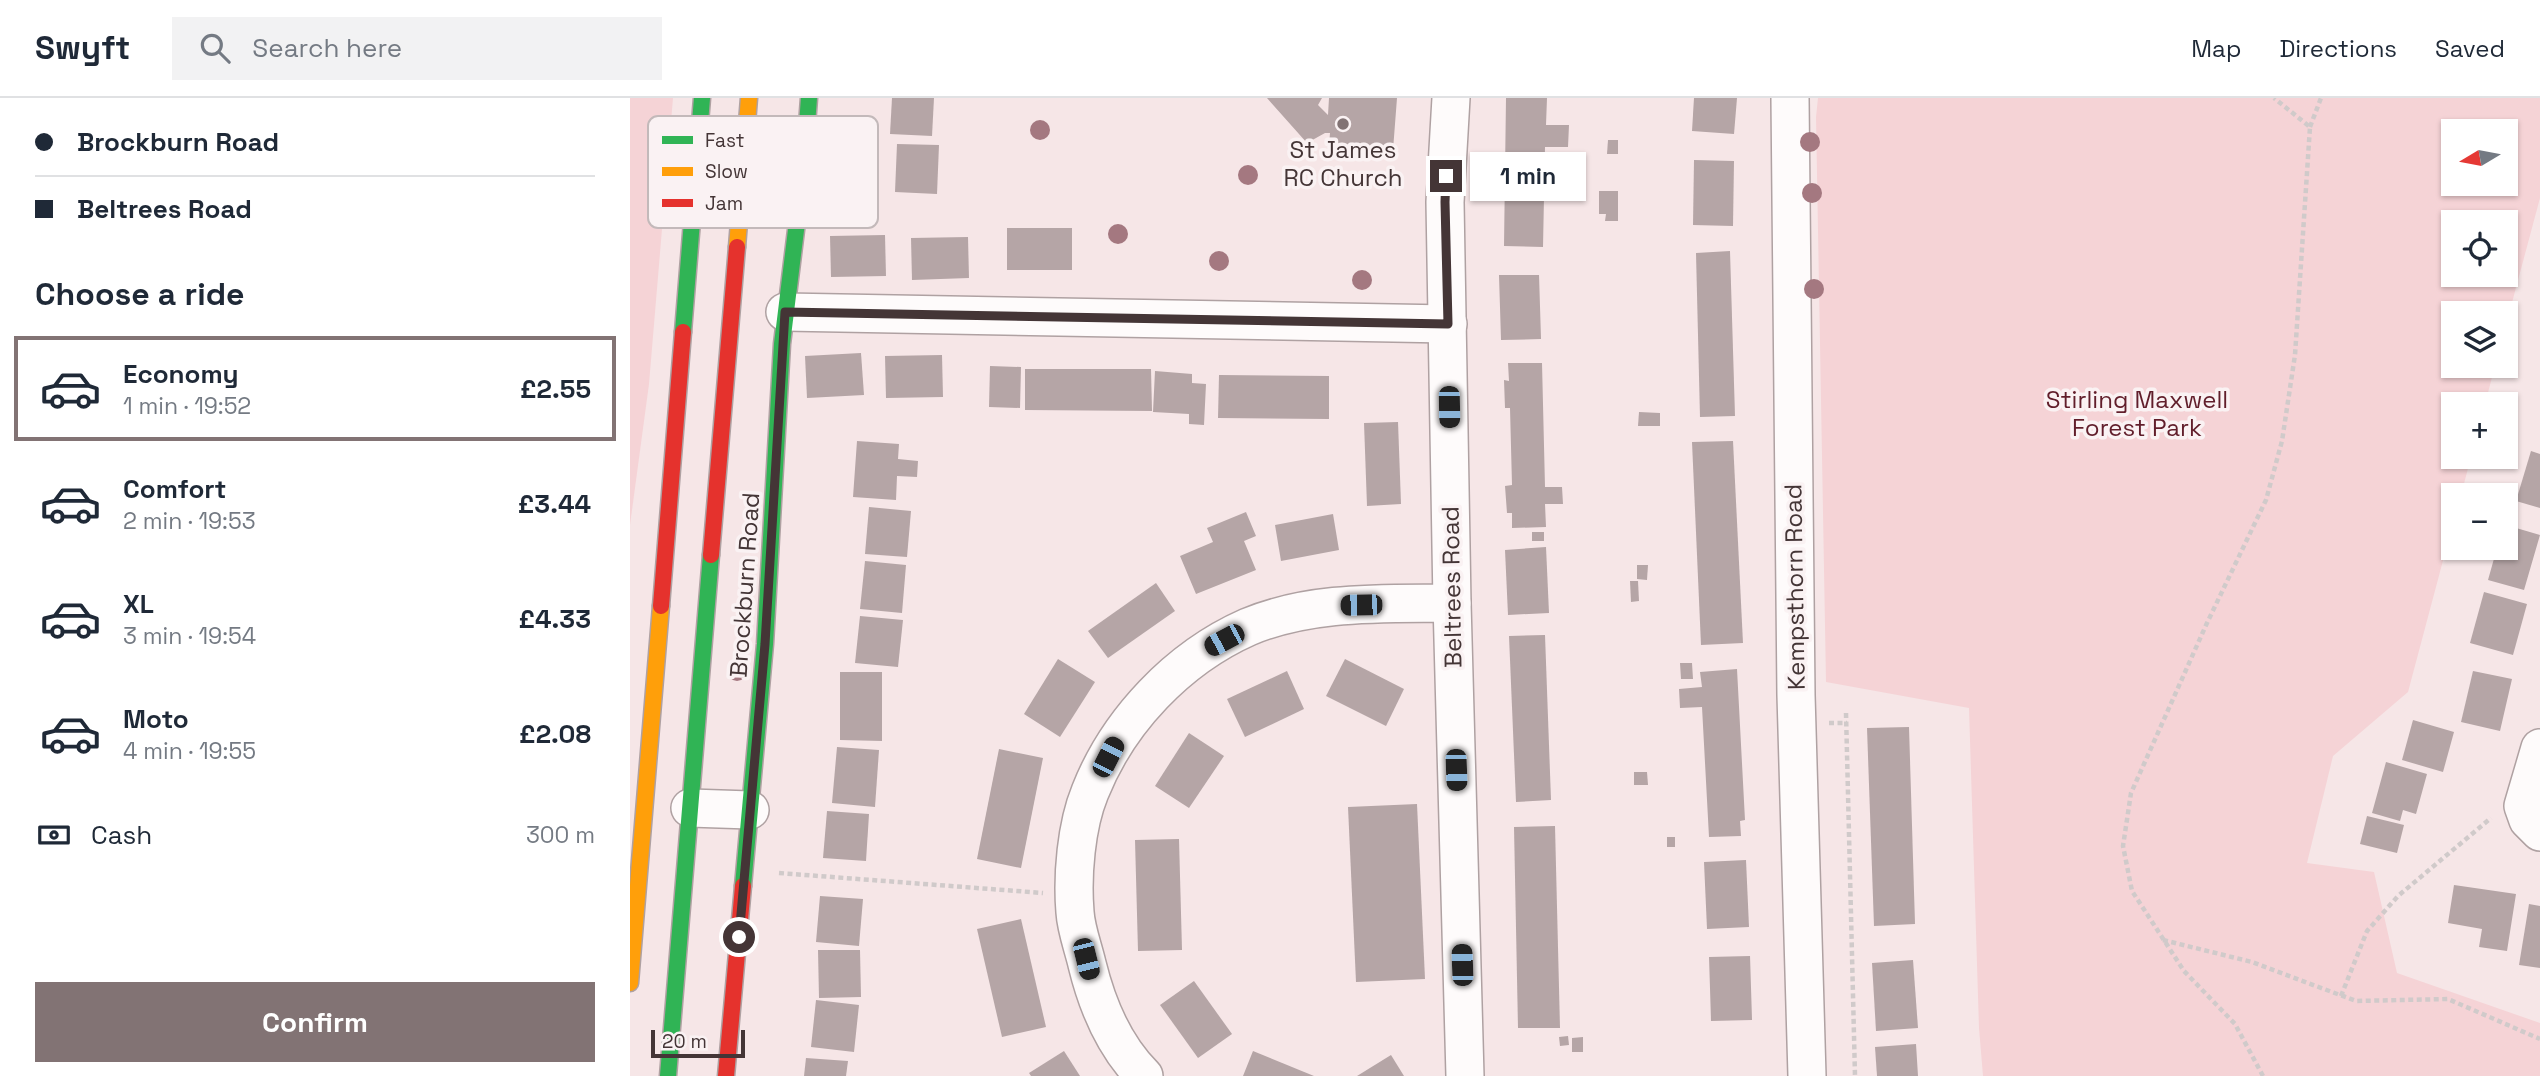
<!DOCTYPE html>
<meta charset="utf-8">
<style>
:root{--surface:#fff;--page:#f2f2f3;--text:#1f2937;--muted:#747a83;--line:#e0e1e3;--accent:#827374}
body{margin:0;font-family:"Space Grotesk",sans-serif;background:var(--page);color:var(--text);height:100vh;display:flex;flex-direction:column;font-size:26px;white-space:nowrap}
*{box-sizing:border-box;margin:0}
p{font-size:23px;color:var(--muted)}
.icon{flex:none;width:38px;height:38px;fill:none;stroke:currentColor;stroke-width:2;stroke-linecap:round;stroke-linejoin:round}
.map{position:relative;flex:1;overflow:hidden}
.sheet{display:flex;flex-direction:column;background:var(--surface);width:630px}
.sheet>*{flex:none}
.banner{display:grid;align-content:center;height:154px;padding:0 35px;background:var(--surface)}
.needle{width:46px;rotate:260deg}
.fabs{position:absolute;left:1811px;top:21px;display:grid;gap:14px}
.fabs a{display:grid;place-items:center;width:77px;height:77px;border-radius:0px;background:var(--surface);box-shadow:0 2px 5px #0004;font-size:35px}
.scale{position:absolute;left:21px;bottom:18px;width:94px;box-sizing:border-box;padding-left:7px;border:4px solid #443536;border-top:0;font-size:19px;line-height:24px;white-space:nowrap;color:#443536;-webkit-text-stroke:5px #faf2f3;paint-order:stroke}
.end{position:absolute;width:32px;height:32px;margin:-16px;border:9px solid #443536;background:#fff;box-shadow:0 0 0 4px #fff}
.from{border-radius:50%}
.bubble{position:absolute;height:49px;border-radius:0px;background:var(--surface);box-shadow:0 2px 5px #0004;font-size:23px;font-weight:700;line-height:49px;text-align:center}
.car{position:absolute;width:21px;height:42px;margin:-21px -10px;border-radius:9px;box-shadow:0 0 5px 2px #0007;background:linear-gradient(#222 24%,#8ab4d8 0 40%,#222 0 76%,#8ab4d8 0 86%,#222 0)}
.banner b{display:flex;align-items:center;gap:24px;height:66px;font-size:26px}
.banner b+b{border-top:2px solid var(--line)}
.banner i{width:18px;height:18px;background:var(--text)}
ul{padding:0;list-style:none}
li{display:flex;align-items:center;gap:21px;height:105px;margin:0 14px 10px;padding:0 21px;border:4px solid transparent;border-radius:0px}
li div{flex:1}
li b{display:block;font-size:26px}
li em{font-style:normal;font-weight:700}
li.current{border-color:var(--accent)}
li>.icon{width:63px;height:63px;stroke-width:1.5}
h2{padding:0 35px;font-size:32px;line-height:84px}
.pay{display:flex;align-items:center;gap:18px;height:77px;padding:0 35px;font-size:26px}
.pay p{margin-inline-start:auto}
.button{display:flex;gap:14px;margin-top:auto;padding:14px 35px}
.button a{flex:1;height:80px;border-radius:0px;background:var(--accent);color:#fff;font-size:28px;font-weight:700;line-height:80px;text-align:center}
header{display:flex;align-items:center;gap:42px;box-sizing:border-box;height:98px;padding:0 35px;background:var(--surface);border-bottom:2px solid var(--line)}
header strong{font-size:33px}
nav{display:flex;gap:38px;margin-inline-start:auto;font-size:24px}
.search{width:490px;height:63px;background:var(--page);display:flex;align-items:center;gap:18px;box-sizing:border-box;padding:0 24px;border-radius:0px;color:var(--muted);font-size:26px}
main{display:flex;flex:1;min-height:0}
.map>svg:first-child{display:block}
</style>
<header>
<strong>Swyft</strong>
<div class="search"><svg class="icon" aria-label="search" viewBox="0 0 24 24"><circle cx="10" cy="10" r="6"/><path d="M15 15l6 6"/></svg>Search here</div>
<nav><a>Map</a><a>Directions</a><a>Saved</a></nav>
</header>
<main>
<section class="sheet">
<div class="banner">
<b><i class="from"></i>Brockburn Road</b>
<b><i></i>Beltrees Road</b>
</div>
<h2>Choose a ride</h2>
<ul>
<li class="current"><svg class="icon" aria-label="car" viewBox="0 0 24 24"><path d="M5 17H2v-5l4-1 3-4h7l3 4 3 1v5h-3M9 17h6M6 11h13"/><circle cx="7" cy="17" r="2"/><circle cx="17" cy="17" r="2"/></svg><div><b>Economy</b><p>1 min · 19:52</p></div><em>£2.55</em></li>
<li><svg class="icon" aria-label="car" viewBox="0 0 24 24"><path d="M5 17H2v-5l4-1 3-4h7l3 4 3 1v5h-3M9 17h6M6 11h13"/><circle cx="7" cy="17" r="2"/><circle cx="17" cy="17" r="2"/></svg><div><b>Comfort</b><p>2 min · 19:53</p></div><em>£3.44</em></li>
<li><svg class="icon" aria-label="car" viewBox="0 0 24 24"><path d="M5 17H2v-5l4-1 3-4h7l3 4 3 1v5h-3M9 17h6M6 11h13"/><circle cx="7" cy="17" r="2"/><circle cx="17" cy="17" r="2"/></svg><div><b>XL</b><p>3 min · 19:54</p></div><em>£4.33</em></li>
<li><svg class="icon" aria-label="car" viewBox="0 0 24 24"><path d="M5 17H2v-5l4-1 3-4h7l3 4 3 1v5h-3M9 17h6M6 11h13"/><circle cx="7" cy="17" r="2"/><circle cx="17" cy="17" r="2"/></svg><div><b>Moto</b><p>4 min · 19:55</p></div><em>£2.08</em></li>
</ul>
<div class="pay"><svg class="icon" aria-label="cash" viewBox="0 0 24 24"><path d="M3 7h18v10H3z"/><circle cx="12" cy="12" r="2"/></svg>Cash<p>300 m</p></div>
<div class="button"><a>Confirm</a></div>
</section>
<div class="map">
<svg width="1910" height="978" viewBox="0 0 1910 978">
<rect width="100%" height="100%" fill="#f6e6e7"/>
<g fill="#f5d3d6" fill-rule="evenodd">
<polygon points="0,0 43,0 19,286 0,427"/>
<path d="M1188 0H1910V100L1876 227V215H1824V268H1865L1855 306H1824V359H1841L1831 397H1824L1823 425 1778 594 1703 658 1677 765 1744 774 1767 875 1910 925V978H1353L1349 930 1339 610 1196 584 1186 19ZM1824 33H1876V86H1824ZM1824 124H1876V177H1824Z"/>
</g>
<g fill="#b5a5a6">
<polygon points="262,0 304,0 302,38 260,36"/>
<polygon points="637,0 692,0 688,7 698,17 699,0 767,0 763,52 699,47 700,35 695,35 677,45"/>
<polygon points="876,0 917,0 916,27 939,27 938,49 915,49 913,149 874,148"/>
<polygon points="1064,0 1107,0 1104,36 1062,33"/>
<polygon points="978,42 988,42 988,56 977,56"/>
<polygon points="267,46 309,47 307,96 265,94"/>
<polygon points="1064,62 1104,63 1103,128 1063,127"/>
<polygon points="969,93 988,93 988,123 975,123 976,116 969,116"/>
<rect x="377" y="130" width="65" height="42"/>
<polygon points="255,137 256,178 201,179 200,138"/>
<polygon points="338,139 339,180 282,182 281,140"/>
<polygon points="1100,153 1105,318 1070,319 1066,155"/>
<polygon points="869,177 909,177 911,241 871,242"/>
<polygon points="231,255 234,297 177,300 175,258"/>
<polygon points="312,257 313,299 256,300 255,258"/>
<polygon points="878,265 912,265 915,389 932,389 933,406 915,406 916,429 882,430 882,415 877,415 875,388 882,387 880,310 875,310 874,282 879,283"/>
<polygon points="360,268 391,269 390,310 359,309"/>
<polygon points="395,271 521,271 522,313 395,312"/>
<polygon points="525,273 562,276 562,285 576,286 574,327 559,326 559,316 523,314"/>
<polygon points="589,277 699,278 699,321 588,320"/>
<polygon points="1009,314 1030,315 1030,328 1008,328"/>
<polygon points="768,324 771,406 737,408 734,325"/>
<polygon points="227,343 269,346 268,361 288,363 287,379 267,378 266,402 223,399"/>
<polygon points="1103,343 1113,545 1071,547 1062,344"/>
<polygon points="1901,353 1910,356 1910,410 1886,403"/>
<polygon points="239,409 281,413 277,459 235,456"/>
<polygon points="616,414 626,438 614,443 626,472 566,496 550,458 583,444 577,430"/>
<polygon points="703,416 709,452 651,463 645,427"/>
<polygon points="1876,427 1910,437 1894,492 1858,482 1867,450 1876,450"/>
<rect x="902" y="434" width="12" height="9"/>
<polygon points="916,449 919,515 878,517 875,452"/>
<polygon points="235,463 276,467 272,515 230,511"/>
<polygon points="1007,467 1018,467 1017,482 1007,481"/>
<polygon points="1000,483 1008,483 1009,503 1001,504"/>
<polygon points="526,485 545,513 478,560 458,533"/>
<polygon points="1854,494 1897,506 1883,557 1840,545"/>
<polygon points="230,518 273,522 268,569 225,565"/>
<polygon points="915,537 921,702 886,704 879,538"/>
<polygon points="428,561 465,584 430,639 394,616"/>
<polygon points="715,561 774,591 756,628 696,598"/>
<polygon points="1050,565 1062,565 1063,581 1051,581"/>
<polygon points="1107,571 1115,722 1110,723 1111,738 1079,739 1072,609 1050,610 1049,591 1072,589 1070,574"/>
<polygon points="657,573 674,611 615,639 597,601"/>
<polygon points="1843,573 1882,581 1870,633 1831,624"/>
<polygon points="210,574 252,574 252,643 210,642"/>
<polygon points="1783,622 1824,634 1813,674 1772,662"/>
<polygon points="1279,629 1285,826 1244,828 1237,630"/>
<polygon points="559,635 594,658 559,710 525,688"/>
<polygon points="207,649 249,652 245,709 202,705"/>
<polygon points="369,651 413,660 391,770 347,761"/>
<polygon points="1756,664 1797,676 1786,716 1773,712 1770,723 1742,715"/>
<polygon points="1004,674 1017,674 1018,687 1004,687"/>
<polygon points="787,706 795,881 726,884 718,709"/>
<polygon points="197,713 239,716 236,763 193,760"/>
<polygon points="1737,718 1774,727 1767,755 1730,746"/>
<polygon points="925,728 930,930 888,930 884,729"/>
<rect x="1037" y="739" width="8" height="10"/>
<polygon points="549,741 552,852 508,853 505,742"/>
<polygon points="1116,762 1119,829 1077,831 1074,764"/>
<polygon points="1824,787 1886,796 1877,853 1849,849 1852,831 1818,825"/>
<polygon points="190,798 233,801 229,848 186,844"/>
<polygon points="1899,806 1910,808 1910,870 1889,867"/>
<polygon points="391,821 416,929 372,939 347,831"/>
<polygon points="188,852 230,852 231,899 189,900"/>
<polygon points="1120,858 1122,922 1081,923 1079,859"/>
<polygon points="1283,862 1288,930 1246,933 1242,865"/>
<polygon points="564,883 602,936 568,960 530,907"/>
<polygon points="186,902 229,907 224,954 181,949"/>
<polygon points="938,938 939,947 930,948 929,939"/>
<polygon points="953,939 953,954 942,954 942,940"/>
<polygon points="1286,946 1288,978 1247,978 1245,949"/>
<polygon points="434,953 450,978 401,978 399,975"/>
<polygon points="623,953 684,978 613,978"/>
<polygon points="761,957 774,978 727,978"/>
<polygon points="176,960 218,963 216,978 174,978"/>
</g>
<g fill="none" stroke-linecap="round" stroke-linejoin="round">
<defs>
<g id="street">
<polyline points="821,0 815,104 822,505 835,978"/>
<polyline points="1160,0 1166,597 1177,978"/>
<polyline points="155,214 818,226"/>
<polyline points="1910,650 1893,708 1898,722 1910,734"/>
<polyline points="60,710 120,712"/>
<path d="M514 978C484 948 467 907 457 866 453 849 446 831 445 814 442 778 446 728 460 694 488 623 548 560 618 529 682 502 754 506 822 505"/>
</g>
<g id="fast">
<polyline points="53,234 72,0"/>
<polyline points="113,788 135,546 152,246 174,67 179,0"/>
<polyline points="38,978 81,457"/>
</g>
<g id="slow">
<polyline points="107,149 119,0"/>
<polyline points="0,885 31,508"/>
</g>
<g id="jam">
<polyline points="81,457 107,149"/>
<polyline points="31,508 53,234"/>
<polyline points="96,978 113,788"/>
</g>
</defs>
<use href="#street" stroke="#afa1a2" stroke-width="40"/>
<use href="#fast" stroke="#afa1a2" stroke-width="19"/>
<use href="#slow" stroke="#afa1a2" stroke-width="19"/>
<use href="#jam" stroke="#afa1a2" stroke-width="19"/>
<g stroke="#d0caca" stroke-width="4.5" stroke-dasharray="5 3.5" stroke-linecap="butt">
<polyline points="1680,29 1691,0"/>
<polyline points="1216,615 1225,978"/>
<polyline points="1199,625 1217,625"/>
<polyline points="149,775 413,795"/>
<polyline points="1533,842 1622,864 1726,903 1818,901 1910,941"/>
<polyline points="1711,898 1737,833 1768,798 1861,720"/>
<polyline points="1633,978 1605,926 1554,873 1502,793 1493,748 1501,695 1577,525 1636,402 1652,343 1665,257 1680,29 1644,0"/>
</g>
<use href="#street" stroke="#fefbfb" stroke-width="37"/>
<use href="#fast" stroke="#30b455" stroke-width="16"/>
<use href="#slow" stroke="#ff9f0a" stroke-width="16"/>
<use href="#jam" stroke="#e5322d" stroke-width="16"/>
</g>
<g fill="#a47880">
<circle cx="410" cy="32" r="10"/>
<circle cx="1180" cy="44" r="10"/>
<circle cx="618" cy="77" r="10"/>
<circle cx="1182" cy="95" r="10"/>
<circle cx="488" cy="136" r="10"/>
<circle cx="589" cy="163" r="10"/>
<circle cx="732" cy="182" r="10"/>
<circle cx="1184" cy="191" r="10"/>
<circle cx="107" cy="573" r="10"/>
</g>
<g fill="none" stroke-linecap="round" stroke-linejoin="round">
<polyline stroke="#443536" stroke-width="9" points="109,839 135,546 155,214 818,226 815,104 816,78"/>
</g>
<circle fill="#827374" stroke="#faf2f3" stroke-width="2.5" cx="713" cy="26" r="7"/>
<g text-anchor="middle" stroke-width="7" stroke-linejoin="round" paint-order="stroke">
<g font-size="24" fill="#443536" stroke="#faf2f3">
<text x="713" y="60">St James<tspan x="713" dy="28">RC Church</tspan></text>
</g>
<g font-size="24" fill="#611e2b" stroke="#faf2f3">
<text x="1507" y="310">Stirling Maxwell<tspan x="1507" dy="28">Forest Park</tspan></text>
</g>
<g font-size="24" fill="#443536" stroke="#faf2f3">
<text transform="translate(115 487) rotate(-86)" y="8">Brockburn Road</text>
<text transform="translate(822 489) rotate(-91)" y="8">Beltrees Road</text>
<text transform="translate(1165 489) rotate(-91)" y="8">Kempsthorn Road</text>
</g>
</g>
<rect x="18" y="18" width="230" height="112" rx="10" fill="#faf2f3" stroke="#c3b9ba" stroke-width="2"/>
<rect x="32" y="38" width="31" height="8" fill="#30b455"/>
<rect x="32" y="69" width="31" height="9" fill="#ff9f0a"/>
<rect x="32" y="101" width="31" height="8" fill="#e5322d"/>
<g font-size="19" fill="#443536">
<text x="75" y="49">Fast</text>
<text x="75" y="80">Slow</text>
<text x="75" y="112">Jam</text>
</g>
</svg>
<div class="fabs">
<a><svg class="needle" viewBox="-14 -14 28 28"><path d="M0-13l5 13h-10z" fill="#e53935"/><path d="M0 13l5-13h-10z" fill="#747a83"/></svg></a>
<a><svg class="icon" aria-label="locate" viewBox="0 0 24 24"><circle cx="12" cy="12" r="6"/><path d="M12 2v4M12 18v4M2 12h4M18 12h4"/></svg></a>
<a><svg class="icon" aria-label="layers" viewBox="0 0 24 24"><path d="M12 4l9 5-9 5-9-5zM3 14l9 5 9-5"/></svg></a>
<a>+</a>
<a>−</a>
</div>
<div class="scale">20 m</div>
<i class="end from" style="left:109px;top:839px"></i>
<i class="end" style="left:816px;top:78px"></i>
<div class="bubble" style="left:840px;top:54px;width:116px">1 min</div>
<i class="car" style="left:819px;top:309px;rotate:179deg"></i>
<i class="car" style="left:731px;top:507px;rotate:269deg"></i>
<i class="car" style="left:594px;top:542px;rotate:242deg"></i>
<i class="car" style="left:478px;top:659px;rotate:27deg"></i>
<i class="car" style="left:826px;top:672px;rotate:178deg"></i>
<i class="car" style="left:456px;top:861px;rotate:166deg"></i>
<i class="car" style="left:832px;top:867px;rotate:358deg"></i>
</div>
</main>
